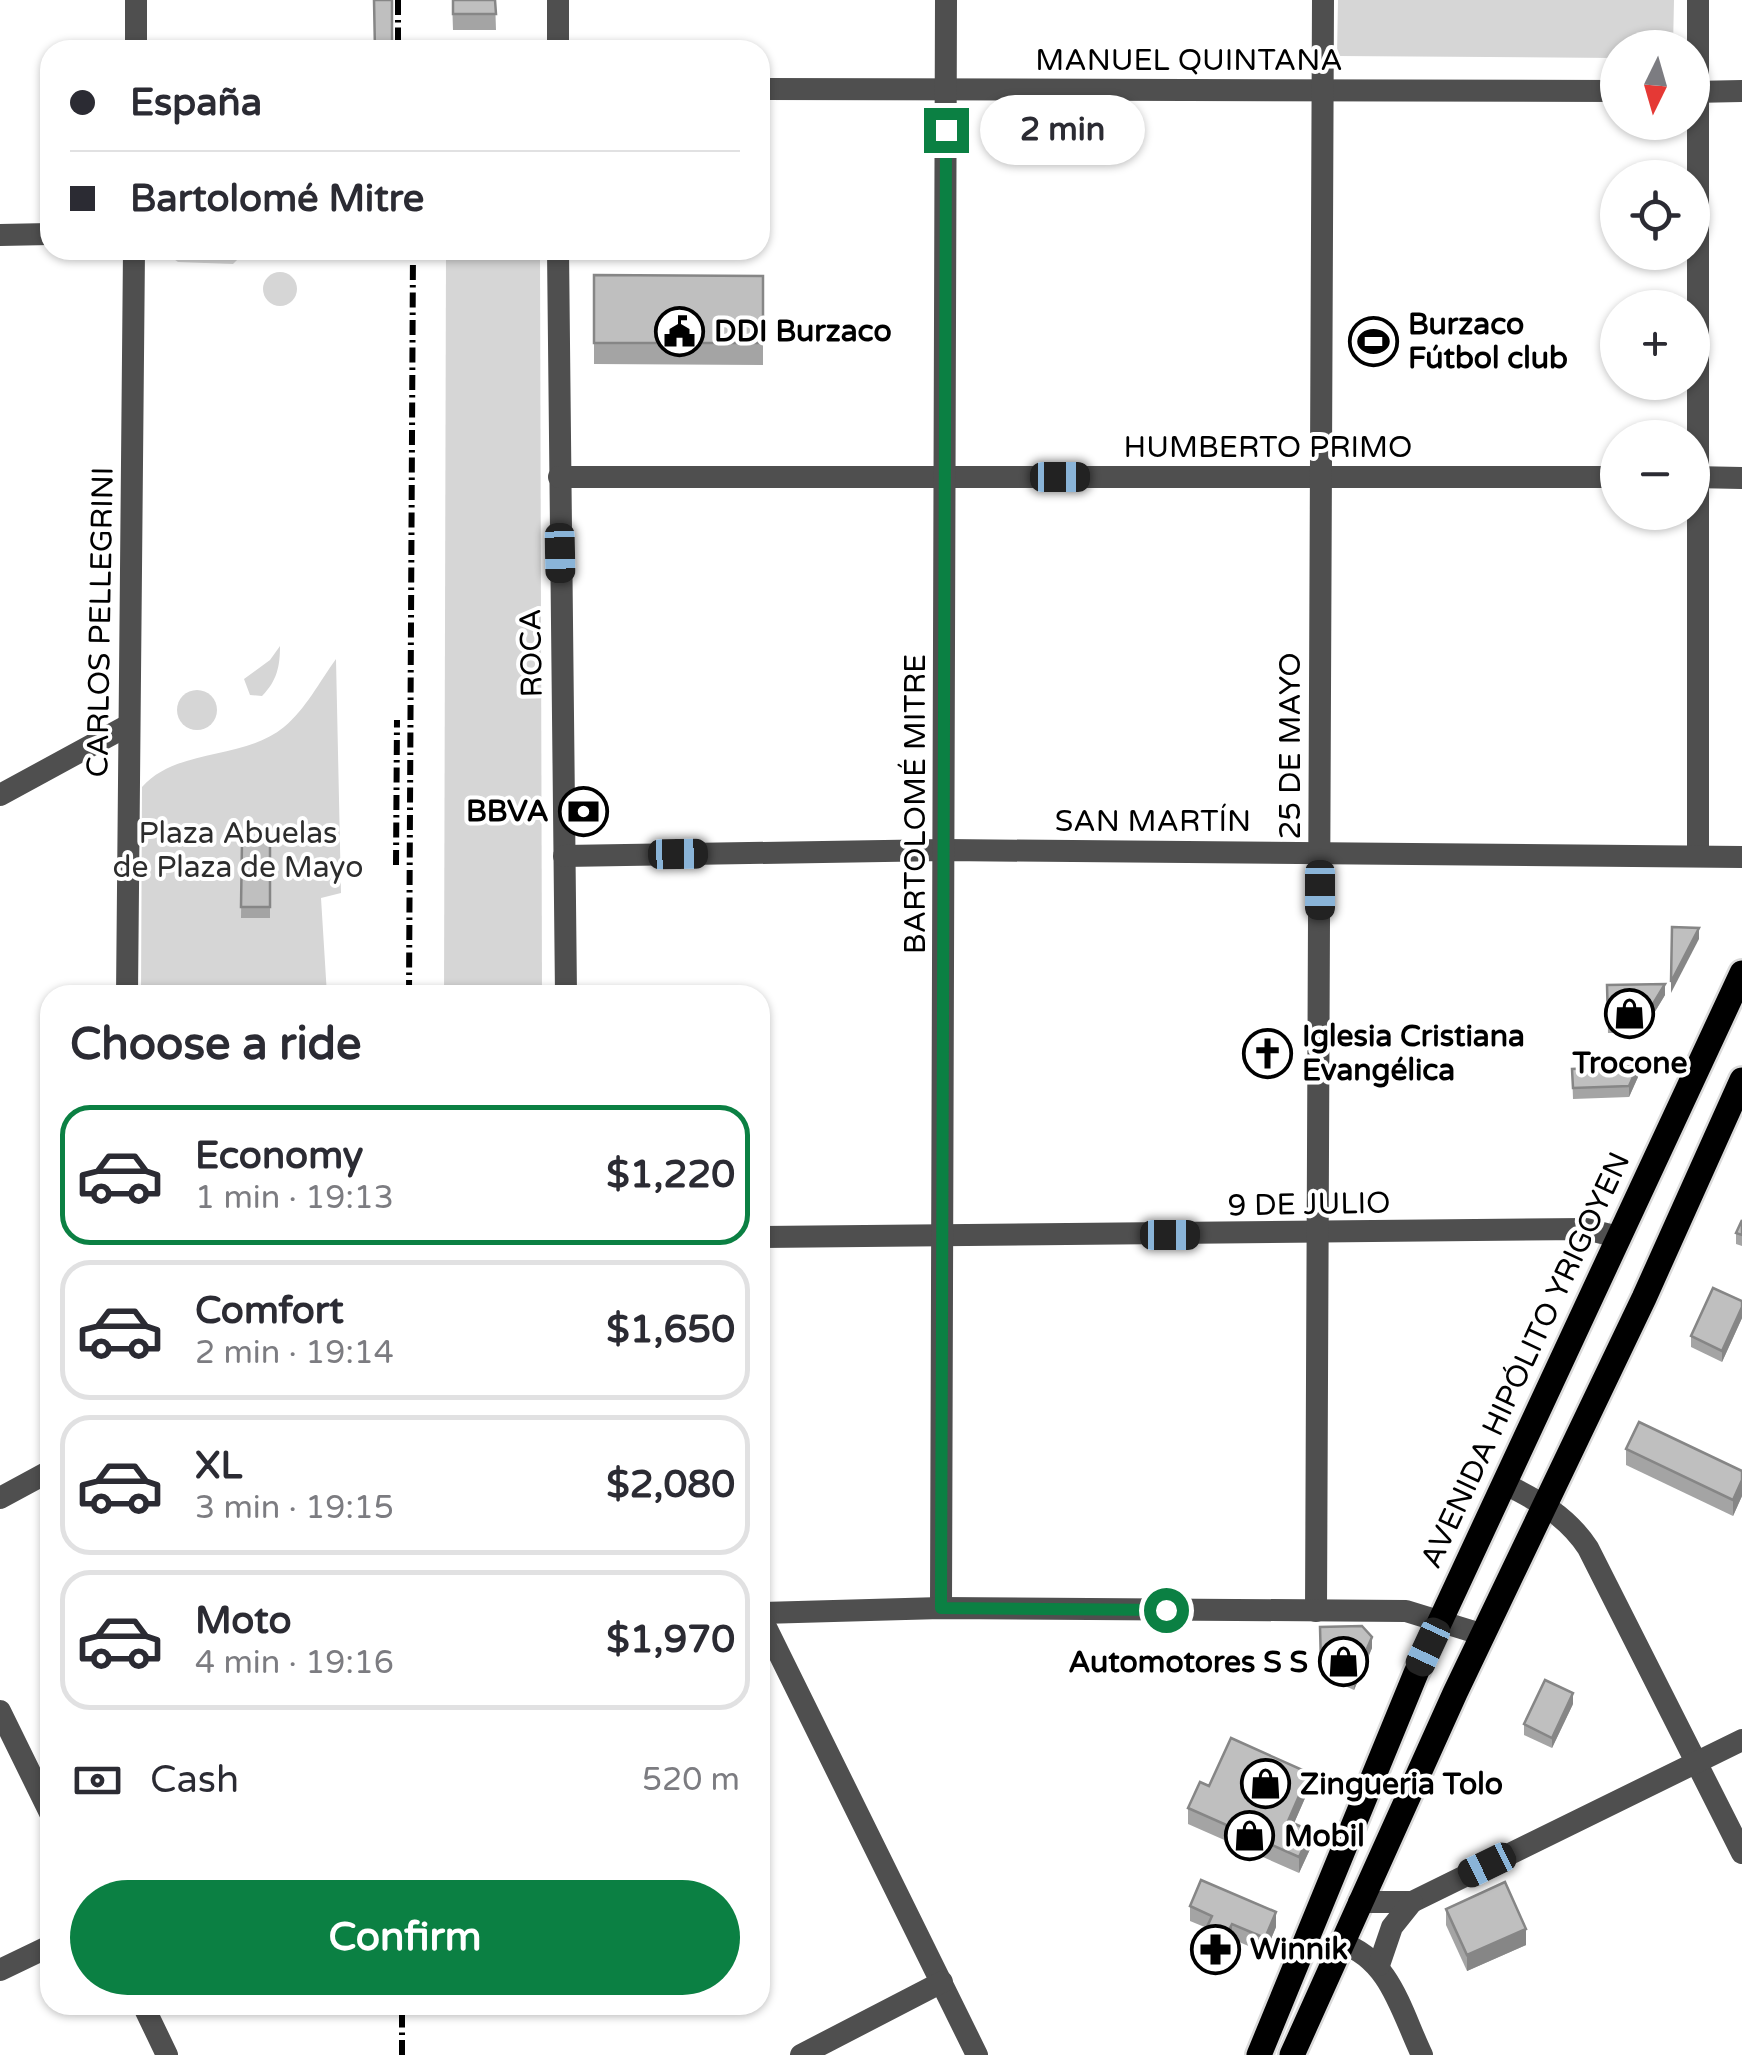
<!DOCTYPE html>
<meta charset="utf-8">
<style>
:root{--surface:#fff;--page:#f2f2f3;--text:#2b2b33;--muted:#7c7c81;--line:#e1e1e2;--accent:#0b8043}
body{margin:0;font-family:"Varela Round",sans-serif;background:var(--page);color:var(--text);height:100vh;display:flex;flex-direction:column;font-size:38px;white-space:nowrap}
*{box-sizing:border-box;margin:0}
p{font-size:32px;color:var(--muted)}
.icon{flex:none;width:55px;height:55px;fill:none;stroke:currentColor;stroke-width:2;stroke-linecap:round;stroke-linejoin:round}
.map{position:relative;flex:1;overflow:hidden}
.side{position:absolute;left:40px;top:985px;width:730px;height:1030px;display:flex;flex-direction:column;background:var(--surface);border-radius:30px;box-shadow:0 2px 8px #0004}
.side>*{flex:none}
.banner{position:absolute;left:40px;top:40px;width:730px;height:220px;border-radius:30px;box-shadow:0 2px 8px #0004;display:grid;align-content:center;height:220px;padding:0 30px;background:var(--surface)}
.needle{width:65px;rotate:185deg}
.controls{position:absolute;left:1600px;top:30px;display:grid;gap:20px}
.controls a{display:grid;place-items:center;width:110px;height:110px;border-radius:50%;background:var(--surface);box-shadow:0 2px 8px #0004;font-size:50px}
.end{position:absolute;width:45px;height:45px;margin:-22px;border:12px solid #0b8043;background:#fff;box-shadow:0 0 0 5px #fff}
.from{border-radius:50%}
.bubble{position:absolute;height:70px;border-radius:35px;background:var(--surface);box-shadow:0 2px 8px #0004;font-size:32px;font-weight:800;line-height:70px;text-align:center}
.car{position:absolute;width:30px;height:60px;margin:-30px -15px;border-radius:12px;box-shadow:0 0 8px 2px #0007;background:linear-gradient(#222 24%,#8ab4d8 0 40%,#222 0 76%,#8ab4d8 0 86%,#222 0)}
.banner b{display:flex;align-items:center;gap:35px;height:95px;font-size:38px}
.banner b+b{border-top:2px solid var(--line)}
.banner i{width:25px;height:25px;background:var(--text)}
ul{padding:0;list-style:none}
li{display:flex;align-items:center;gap:30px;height:140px;margin:0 20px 15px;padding:0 10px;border:5px solid var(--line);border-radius:30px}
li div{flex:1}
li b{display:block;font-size:38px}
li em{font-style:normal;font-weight:800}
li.current{border-color:var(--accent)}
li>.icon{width:90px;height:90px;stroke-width:1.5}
h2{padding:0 30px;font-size:45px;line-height:120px}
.pay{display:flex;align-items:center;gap:25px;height:110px;padding:0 30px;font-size:38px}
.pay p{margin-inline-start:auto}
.button{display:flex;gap:20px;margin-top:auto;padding:20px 30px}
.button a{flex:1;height:115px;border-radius:60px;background:var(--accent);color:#fff;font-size:40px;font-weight:800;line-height:115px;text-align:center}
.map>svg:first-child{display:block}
</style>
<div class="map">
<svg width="1742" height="2055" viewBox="0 0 1742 2055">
<rect width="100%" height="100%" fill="#fff"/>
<g fill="#d6d6d6">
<polygon points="1338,0 1674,0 1673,47 1618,48 1617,58 1337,56"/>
<polygon points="162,250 247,250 233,264 178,262"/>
<polygon points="446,250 540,253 542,995 444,995"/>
<circle cx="280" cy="289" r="17"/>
<path d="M280 646C280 666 277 681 262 696L250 695 244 679 270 660Z"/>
<path d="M336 659 341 893 321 898 327 995H141L142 787C178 747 242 761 284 727 305 710 320 681 336 659Z"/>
<circle cx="197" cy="710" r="20"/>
</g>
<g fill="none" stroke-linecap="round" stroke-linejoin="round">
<defs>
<g id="major">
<polyline points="1259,2055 1416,1673 1742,973"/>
<polyline points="1292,2055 1455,1693 1644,1298 1742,1080"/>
</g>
</defs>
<use href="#major" stroke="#dbdbdb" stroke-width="30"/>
<g stroke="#4f4f4f" stroke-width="22">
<polyline points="136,0 136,50"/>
<polyline points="558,50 558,0"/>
<polyline points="760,89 1618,91"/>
<polyline points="1692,92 1742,91"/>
<polyline points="0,235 50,234"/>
<polyline points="558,250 566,995"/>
<polyline points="559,477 1618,477"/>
<polyline points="1692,477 1742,478"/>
<polyline points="0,795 127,726"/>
<polyline points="1698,854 1698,0"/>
<polyline points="564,856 945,850 1742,857"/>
<polyline points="127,995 134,250"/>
<polyline points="760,1237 1586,1229 1618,1237"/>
<path d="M1505 1484C1539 1501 1567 1516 1588 1548L1742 1853"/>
<polyline points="0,1498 50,1471"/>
<polyline points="941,1608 946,0"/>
<polyline points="1316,1611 1323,0"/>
<polyline points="760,1613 941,1608 1406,1611 1484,1635"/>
<polyline points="760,1615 977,2055"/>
<polyline points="0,1711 50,1813"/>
<polyline points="1359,1902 1412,1902 1742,1740"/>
<path d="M1341 1943C1390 1959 1401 2011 1422 2055"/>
<polyline points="1379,1965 1392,1927 1412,1902"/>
<polyline points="0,1970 50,1946"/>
<polyline points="143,2005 167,2055"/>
<polyline points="801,2055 942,1982"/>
</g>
<use href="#major" stroke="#000" stroke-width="25"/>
<g stroke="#000" stroke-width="6" stroke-dasharray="15 5 2.5 5" stroke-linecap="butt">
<polyline points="398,0 398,50"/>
<polyline points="396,865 397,720"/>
<polyline points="409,995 413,250"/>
<polyline points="402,2055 402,2005"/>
</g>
</g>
<g fill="#a4a4a4">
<polygon points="452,0 495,0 496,30 453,30"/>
<polygon points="594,275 763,276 763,365 594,364"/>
<polygon points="242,841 270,841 270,918 241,918"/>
<polygon points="1607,985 1665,995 1642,1033 1608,1033"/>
<polygon points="1572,1069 1638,1077 1629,1097 1573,1099"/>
<polygon points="1742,1220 1742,1246 1736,1244 1736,1233"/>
<polygon points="1742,1301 1742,1318 1722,1362 1691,1347 1691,1336"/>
<polygon points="1626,1449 1742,1471 1742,1496 1733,1516 1626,1465"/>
<polygon points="1320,1627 1372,1648 1354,1690 1321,1675"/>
<polygon points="1573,1704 1552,1748 1524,1735 1524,1724"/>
<polygon points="1209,1786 1309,1789 1294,1823 1311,1847 1299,1873 1188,1824 1188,1808"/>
<polygon points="1190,1906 1276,1927 1265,1953 1232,1939 1217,1968 1199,1959 1199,1944 1207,1928 1190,1921"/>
<polygon points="1446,1909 1526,1945 1467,1971 1446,1925"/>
</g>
<g fill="#868686">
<polygon points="1699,928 1699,939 1671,993 1671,982"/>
<polygon points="1665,984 1665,995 1642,1033 1642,1022"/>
<polygon points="1638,1066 1638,1077 1629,1097 1629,1086"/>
<polygon points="1742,1307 1742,1318 1722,1362 1722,1351"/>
<polygon points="1742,1480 1742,1496 1733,1516 1733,1500"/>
<polygon points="1372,1637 1372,1648 1354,1690 1354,1679"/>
<polygon points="1573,1693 1573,1704 1552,1748 1552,1738"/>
<polygon points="1309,1773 1309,1789 1288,1837 1288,1821"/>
<polygon points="1311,1831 1311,1847 1299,1873 1299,1857"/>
<polygon points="1276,1912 1276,1927 1265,1953 1265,1938"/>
<polygon points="1232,1924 1232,1939 1217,1968 1217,1953"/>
<polygon points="1526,1929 1526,1945 1467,1971 1467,1955"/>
</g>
<g fill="#bfbfbf" stroke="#868686" stroke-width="2.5">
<polygon points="374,0 392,0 392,50 375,50"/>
<polygon points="453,0 495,0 496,14 453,14"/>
<polygon points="594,275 763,276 763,343 594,343"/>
<polygon points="242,841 270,841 270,907 241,907"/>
<polygon points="1672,927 1699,928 1671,982"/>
<polygon points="1665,984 1642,1022 1608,1022 1607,985"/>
<polygon points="1638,1066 1629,1086 1573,1088 1572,1069"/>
<polygon points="1742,1220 1742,1235 1736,1233"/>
<polygon points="1713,1288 1742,1301 1742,1307 1722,1351 1691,1336"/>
<polygon points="1639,1422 1742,1471 1742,1480 1733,1500 1626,1449"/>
<polygon points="1362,1626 1372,1637 1354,1679 1321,1664 1320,1627"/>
<polygon points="1545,1680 1573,1693 1552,1738 1524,1724"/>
<polygon points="1231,1738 1309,1773 1288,1821 1311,1831 1299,1857 1188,1808 1200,1782 1209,1786"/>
<polygon points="1201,1880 1276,1912 1265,1938 1232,1924 1217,1953 1199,1944 1212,1916 1190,1906"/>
<polygon points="1505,1882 1526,1929 1467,1955 1446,1909"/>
</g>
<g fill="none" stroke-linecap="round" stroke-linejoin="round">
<polyline stroke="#0b8043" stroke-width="12" points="946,130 941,1608 1166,1610"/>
</g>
<defs>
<symbol id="civic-ring" viewBox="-11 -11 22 22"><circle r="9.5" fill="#fff" stroke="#000" stroke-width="1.5"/><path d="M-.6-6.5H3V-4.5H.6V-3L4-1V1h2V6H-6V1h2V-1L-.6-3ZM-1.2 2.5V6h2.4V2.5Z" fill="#000"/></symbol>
<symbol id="stadium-ring" viewBox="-11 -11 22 22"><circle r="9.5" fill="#fff" stroke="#000" stroke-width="1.5"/><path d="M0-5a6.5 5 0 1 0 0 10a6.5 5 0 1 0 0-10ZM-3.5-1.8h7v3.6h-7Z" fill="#000"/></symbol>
<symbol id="bank-ring" viewBox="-11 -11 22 22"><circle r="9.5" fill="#fff" stroke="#000" stroke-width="1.5"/><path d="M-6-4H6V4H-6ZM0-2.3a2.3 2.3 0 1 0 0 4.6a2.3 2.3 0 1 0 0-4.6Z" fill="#000"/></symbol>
<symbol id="shop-ring" viewBox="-11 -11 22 22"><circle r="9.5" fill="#fff" stroke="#000" stroke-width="1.5"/><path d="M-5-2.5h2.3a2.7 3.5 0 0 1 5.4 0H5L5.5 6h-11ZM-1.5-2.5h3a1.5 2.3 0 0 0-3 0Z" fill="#000"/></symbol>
<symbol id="church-ring" viewBox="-11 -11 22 22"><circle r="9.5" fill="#fff" stroke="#000" stroke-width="1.5"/><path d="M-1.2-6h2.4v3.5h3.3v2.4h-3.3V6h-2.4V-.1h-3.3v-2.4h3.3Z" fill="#000"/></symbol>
<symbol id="pharmacy-ring" viewBox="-11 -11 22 22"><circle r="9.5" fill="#fff" stroke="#000" stroke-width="1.5"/><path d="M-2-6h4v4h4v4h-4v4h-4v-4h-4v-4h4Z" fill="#000"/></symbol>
</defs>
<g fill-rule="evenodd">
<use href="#civic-ring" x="652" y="304" width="55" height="55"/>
<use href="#stadium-ring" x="1346" y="314" width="55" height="55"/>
<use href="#bank-ring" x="556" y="784" width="55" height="55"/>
<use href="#shop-ring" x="1602" y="986" width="55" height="55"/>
<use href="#church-ring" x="1240" y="1026" width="55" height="55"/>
<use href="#shop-ring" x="1316" y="1634" width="55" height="55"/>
<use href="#shop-ring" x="1238" y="1756" width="55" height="55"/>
<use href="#shop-ring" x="1222" y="1808" width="55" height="55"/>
<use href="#pharmacy-ring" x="1188" y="1922" width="55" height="55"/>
</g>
<g text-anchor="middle" stroke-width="8" stroke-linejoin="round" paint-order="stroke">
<g font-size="30" fill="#000" stroke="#fff">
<text x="1189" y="70">MANUEL QUINTANA</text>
<text x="1268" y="457">HUMBERTO PRIMO</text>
<text transform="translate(100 622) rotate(-89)" y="10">CARLOS PELLEGRINI</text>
<text transform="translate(531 653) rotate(-91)" y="10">ROCA</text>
<text transform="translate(1290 746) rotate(-90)" y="10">25 DE MAYO</text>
<text transform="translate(915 804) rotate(-90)" y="10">BARTOLOMÉ MITRE</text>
<text x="1153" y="831">SAN MARTÍN</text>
<text transform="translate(1309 1204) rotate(-1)" y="10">9 DE JULIO</text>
<text transform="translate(1525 1360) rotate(-65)" y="10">AVENIDA HIPÓLITO YRIGOYEN</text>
</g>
<g font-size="30" font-weight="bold" fill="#000" stroke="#fff" text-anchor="start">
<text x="1408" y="334">Burzaco<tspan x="1408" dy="34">Fútbol club</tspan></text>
<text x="714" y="341">DDI Burzaco</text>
<text x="549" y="821" text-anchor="end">BBVA</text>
<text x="1302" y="1046">Iglesia Cristiana<tspan x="1302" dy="34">Evangélica</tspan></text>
<text x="1630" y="1073" text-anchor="middle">Trocone</text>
<text x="1308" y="1672" text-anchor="end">Automotores S S</text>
<text x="1300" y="1794">Zingueria Tolo</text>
<text x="1284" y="1846">Mobil</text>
<text x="1250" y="1959">Winnik</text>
</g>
<g font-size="30" fill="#2d2d2d" stroke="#fff">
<text x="238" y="843">Plaza Abuelas<tspan x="238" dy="34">de Plaza de Mayo</tspan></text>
</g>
</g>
</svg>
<div class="controls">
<a><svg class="needle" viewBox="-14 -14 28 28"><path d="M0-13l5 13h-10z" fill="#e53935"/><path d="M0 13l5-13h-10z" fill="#7c7c81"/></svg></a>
<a><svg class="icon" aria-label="locate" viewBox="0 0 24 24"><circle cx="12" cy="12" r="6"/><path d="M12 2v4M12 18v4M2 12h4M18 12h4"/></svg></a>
<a>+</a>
<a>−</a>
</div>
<i class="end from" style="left:1166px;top:1610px"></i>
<i class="end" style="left:946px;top:130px"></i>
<div class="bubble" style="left:980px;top:95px;width:165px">2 min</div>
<i class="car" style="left:1060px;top:477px;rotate:90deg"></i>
<i class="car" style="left:560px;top:553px;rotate:179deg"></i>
<i class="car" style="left:678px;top:854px;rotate:89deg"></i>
<i class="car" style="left:1320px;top:890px;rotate:180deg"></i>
<i class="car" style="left:1170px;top:1235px;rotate:90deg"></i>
<i class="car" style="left:1428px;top:1647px;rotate:205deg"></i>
<i class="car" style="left:1487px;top:1865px;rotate:244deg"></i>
<div class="banner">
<b><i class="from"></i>España</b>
<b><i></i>Bartolomé Mitre</b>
</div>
<section class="side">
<h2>Choose a ride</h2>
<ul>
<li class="current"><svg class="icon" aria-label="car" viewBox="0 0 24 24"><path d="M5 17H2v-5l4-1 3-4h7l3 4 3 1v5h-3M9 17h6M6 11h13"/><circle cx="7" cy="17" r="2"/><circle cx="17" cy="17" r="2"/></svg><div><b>Economy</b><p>1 min · 19:13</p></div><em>$1,220</em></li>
<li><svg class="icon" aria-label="car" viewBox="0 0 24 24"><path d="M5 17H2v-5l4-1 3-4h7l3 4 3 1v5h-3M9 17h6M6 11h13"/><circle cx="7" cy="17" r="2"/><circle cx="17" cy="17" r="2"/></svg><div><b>Comfort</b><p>2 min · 19:14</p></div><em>$1,650</em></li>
<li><svg class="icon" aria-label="car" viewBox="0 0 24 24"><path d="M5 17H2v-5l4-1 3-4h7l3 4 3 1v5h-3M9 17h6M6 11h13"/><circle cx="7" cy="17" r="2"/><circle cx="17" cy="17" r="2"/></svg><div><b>XL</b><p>3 min · 19:15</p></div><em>$2,080</em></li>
<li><svg class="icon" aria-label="car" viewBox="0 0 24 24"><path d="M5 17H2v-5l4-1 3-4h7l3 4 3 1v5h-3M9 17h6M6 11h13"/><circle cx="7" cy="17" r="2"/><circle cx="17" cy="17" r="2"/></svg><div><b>Moto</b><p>4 min · 19:16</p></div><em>$1,970</em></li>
</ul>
<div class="pay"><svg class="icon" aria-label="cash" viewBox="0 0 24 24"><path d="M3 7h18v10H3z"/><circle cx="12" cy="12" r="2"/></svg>Cash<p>520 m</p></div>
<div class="button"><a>Confirm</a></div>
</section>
</div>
